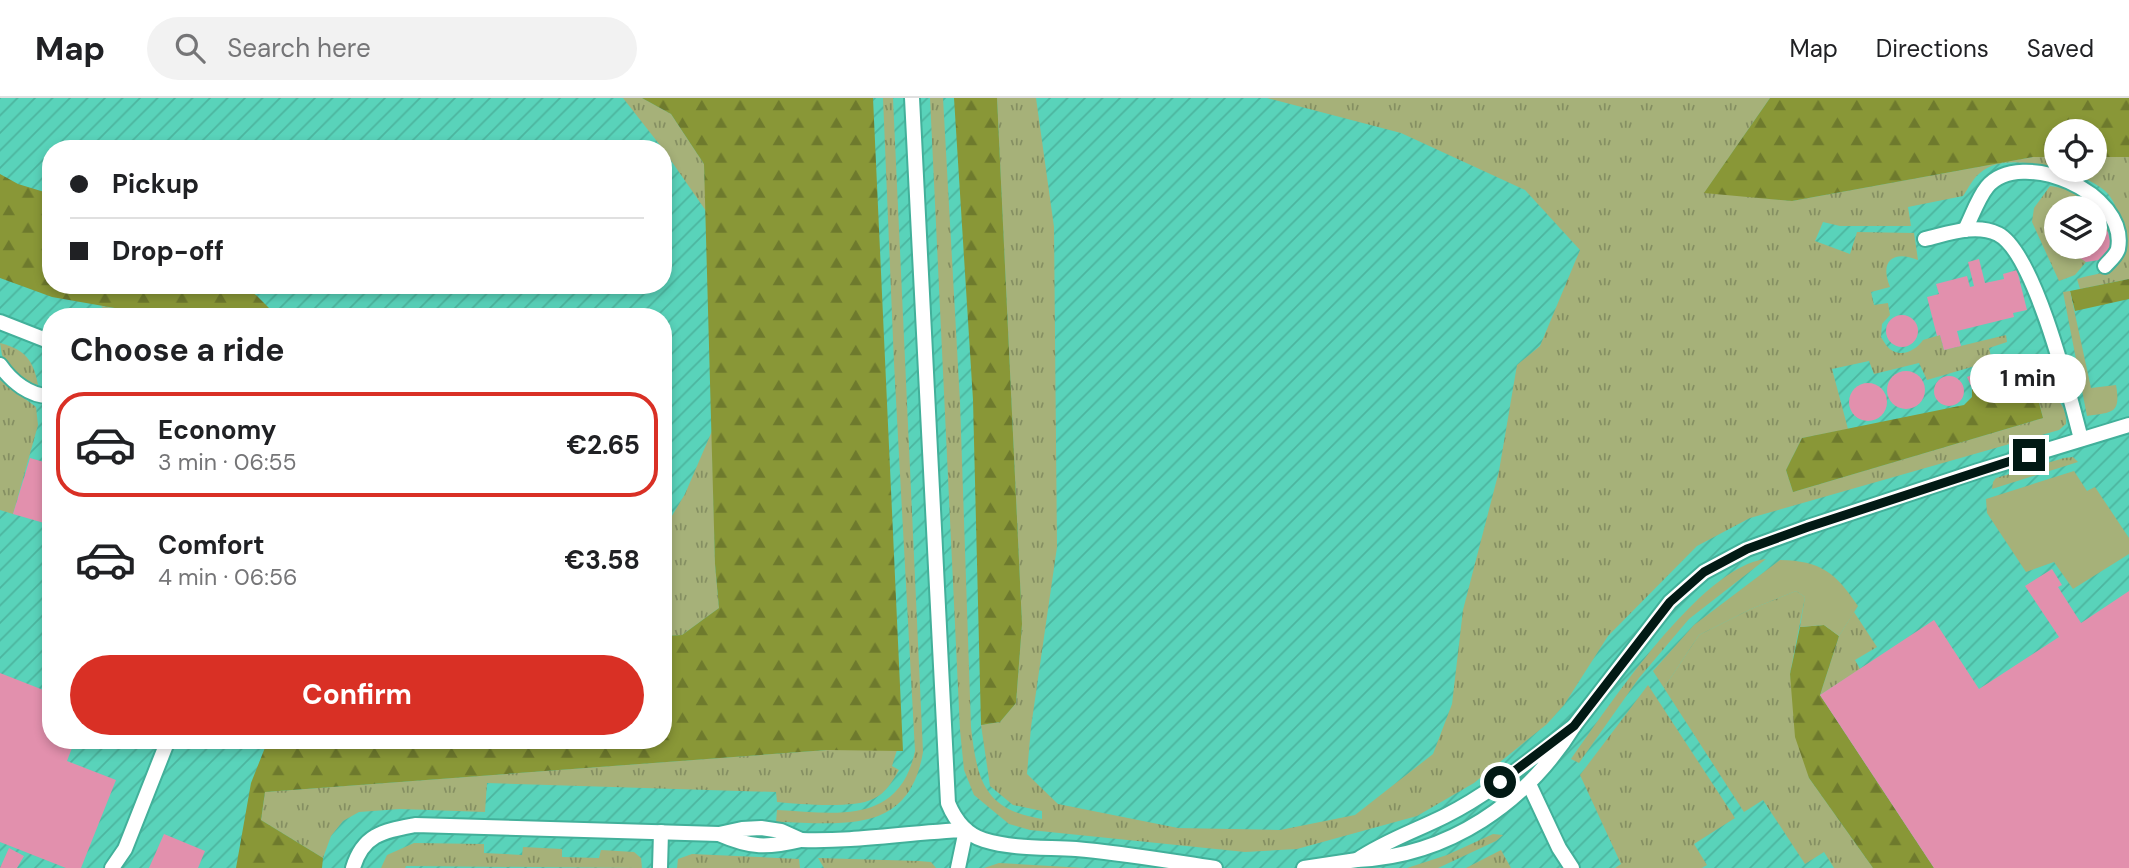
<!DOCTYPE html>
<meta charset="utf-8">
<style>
:root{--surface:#fff;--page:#f2f2f2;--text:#202124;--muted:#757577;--line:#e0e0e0;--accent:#d93025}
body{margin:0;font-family:"DM Sans",sans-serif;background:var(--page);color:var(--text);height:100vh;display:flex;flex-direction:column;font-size:26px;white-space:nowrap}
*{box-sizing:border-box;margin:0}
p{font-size:23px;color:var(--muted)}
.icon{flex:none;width:38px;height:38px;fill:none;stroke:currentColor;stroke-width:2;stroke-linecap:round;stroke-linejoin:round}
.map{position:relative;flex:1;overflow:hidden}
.details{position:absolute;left:42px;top:210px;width:630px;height:441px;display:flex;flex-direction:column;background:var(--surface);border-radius:28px;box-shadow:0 4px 10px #0003}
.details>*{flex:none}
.top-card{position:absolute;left:42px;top:42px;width:630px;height:154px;border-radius:28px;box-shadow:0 4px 10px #0003;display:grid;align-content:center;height:154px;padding:0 28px;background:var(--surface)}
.buttons{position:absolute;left:2044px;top:21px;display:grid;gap:14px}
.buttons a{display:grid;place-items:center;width:63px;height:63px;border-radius:50%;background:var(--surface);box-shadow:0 4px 10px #0003;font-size:35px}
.end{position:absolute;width:32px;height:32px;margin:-16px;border:9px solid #021914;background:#fff;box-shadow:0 0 0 4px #fff}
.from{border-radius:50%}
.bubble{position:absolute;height:49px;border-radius:24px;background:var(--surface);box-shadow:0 4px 10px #0003;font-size:23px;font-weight:700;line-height:49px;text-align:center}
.top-card b{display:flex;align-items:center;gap:24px;height:66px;font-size:26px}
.top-card b+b{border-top:2px solid var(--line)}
.top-card i{width:18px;height:18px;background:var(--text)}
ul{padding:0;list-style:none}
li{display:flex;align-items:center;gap:21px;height:105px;margin:0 14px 10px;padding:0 14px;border:4px solid transparent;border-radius:28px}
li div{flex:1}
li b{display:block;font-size:26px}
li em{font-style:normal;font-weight:700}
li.current{border-color:var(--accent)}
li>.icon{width:63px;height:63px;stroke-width:1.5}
h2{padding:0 28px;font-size:32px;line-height:84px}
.action{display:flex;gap:14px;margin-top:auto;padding:14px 28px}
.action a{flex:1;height:80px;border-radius:42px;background:var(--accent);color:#fff;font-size:28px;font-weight:700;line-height:80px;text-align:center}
header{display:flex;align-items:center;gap:42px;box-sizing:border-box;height:98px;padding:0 35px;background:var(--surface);border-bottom:2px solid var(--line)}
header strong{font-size:33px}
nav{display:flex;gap:38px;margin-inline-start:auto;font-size:24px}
.search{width:490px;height:63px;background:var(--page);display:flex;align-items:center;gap:18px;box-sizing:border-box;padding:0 24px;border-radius:38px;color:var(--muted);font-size:26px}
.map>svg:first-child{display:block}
</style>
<header>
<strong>Map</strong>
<div class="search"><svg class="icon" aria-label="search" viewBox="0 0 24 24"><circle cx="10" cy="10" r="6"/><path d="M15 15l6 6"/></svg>Search here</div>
<nav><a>Map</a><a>Directions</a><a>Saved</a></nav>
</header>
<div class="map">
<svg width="2129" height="770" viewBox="0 0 2129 770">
<defs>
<pattern id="industrial-furrows" width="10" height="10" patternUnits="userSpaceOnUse" patternTransform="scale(1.75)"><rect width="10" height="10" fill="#59d3ba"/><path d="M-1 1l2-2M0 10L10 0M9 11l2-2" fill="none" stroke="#4cb59f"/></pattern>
<pattern id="grass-tufts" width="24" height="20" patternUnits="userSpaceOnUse" patternTransform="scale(1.75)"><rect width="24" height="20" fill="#a6b179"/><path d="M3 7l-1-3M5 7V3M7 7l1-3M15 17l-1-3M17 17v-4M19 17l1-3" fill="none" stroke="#858f62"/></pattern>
<pattern id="forest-firs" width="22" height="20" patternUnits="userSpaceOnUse" patternTransform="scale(1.75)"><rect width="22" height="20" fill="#899737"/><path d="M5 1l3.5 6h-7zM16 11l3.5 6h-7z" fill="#6e7a2d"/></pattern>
</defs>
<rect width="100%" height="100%" fill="#72dcc5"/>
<path fill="url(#industrial-furrows)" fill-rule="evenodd" d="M0 0H2129V770H0ZM2056 33H2095V72H2056ZM51 51H663V187H51ZM2056 110H2095V149H2056ZM51 219H663V642H51Z"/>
<g fill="url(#grass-tufts)">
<polygon points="623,0 642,0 671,16 704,66 706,113 663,51"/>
<path d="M883 0H893L923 654C909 738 842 725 776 724L777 712C836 715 899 728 915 653L894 265Z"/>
<path d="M930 0H943L960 304 971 629C977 682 984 712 1042 721V713L1013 707 990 688 981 627 1000 624 1016 605 1022 526 997 0H1036L1054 129 1057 449 1031 629 1027 676 1058 706 1178 730 1280 732 1355 717 1433 656 1452 606 1463 512 1499 373 1517 267 1540 248 1580 152 1525 92 1401 35 1267 0H1770L1705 94 1792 103 2000 65 2033 59H2056V71C2034 65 1999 58 1980 75 1973 80 1968 91 1963 98L1908 109 1911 128H1840L1823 124 1815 143 1850 156 1857 134 1914 135 1918 162C1894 152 1879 162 1890 189L1871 194 1874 207 1888 205 1890 217 1882 226 1881 239C1884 244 1888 251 1893 253 1904 259 1917 251 1923 242L1940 237 1944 252 2006 237 2007 244 1989 250 1992 263 1927 282 1919 265 1874 276 1869 263 1832 271 1848 331 1802 340 1786 372 1793 394 2043 320 2038 301 2026 279C2044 291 2068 301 2066 326L2059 332 1750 420 1697 448 1608 538 1564 607 1547 626 1474 685 1417 718 1297 751 1245 754 1030 732 1009 726 974 697 964 672 960 632Z"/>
<path d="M2095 59H2129V181L2080 191 2077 181C2088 177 2103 176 2114 171 2129 157 2123 107 2104 92 2092 82 2074 76 2060 72H2095Z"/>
<path d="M2050 88C2077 91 2101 106 2108 134L2095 124V110H2056V149H2071L2074 156 2086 164 2075 177 2059 183 2032 124 2034 110Z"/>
<polygon points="101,208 144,215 145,219 111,219"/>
<path d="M0 245C25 252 33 261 38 287L17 281 2 257Z"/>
<polygon points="0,282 36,309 38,327 13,416 0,412"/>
<polygon points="712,333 715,466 719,510 682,537 663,538 663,433 685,396"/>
<polygon points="2073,359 2078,364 1992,391 1993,384 1996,380 2064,360"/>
<path d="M1766 461 1689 521 1639 580 1579 665 1571 661C1609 608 1701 468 1766 461Z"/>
<polygon points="1796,493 1805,499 1790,576 1809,680 1873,770 1834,770 1824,754 1805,766 1763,702 1744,714 1664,590 1699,537 1751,511"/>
<polygon points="1854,514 1877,549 1855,562 1860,571 1820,597 1839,538"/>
<polygon points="1648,587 1735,720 1694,746 1707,767 1702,770 1615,770 1621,766 1580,677"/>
<path d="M827 652H897L892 668 899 672C892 684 886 695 873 701 853 711 799 706 777 704L776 694 487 685 485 714 400 711 359 714 343 723 331 738 323 760 261 722 265 694Z"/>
<polygon points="1493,736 1503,737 1496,743 1438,770 1407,770 1447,757"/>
<polygon points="414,745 484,746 484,755 522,757 523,749 562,751 562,759 599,760 601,752 634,754 641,760 642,770 406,768 405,770 381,770 387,757"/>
<polygon points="1501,752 1511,770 1466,770"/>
<polygon points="692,756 799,761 800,770 677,770 678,761"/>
<polygon points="818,760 919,763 931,764 936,770 824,770"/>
<polygon points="999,765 1085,770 984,770"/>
</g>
<g fill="url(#forest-firs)">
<polygon points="642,0 873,0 903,653 827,652 265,694 261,722 323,760 322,770 236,770 251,685 268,642 663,642 663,538 682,537 719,510 715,466 704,66 671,16"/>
<polygon points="954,0 997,0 1022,526 1016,605 1000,624 981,627 973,302"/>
<polygon points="1770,0 2129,0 2129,59 2095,59 2095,33 2056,33 2056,59 2033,59 1792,103 1704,95"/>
<polygon points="0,76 18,86 51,96 51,187 241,187 256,197 278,219 145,219 143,215 52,199 0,180"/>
<polygon points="2129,181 2129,201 2075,213 2070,193"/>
<polygon points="2014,276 2026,279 2038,301 2043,320 1793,394 1786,372 1802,340 1964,307 1972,299 1972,290"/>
<polygon points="1824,527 1839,538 1820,597 1934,770 1873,770 1809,680 1795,639 1790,576 1800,529"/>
</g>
<g fill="#a6b179">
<path d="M2070 193 2091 290 2116 287C2121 316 2113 314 2087 318L2063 194Z"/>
<polygon points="2074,373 2087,393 2095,389 2129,440 2129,456 2073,491 2054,464 2026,474 1987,415 1986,401"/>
<path d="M1780 462C1821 463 1835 474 1858 508L1839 538 1824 527 1800 529 1805 499 1796 493 1751 511 1699 537 1664 590 1653 573 1694 527Z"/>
</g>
<g fill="#e290ad">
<polygon points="2095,124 2108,134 2111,147 2104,159 2099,162 2086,164 2074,156 2071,149 2095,149"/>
<polygon points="1979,161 1985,185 2004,181 2003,176 2017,172 2027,212 2013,215 2014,219 1957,233 1961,248 1944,252 1940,237 1937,238 1927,199 1939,196 1936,186 1967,178 1970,189 1974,188 1968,164"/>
<circle cx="1902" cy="233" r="16"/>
<polygon points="2003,264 2007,278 1990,283 1985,269"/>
<circle cx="1906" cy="292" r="19"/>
<polygon points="1980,274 1984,286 1972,290 1967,279"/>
<circle cx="1949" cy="293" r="15"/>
<circle cx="1868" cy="304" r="19"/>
<polygon points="30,360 51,366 51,427 13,416"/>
<polygon points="2052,471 2062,487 2058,489 2081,525 2129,493 2129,770 1934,770 1820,597 1934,522 1979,591 2059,539 2025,488"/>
<polygon points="0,575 51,595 51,642 75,642 67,663 116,682 81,770 66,770 0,744"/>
<polygon points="164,736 205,753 198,770 149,770"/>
<polygon points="9,750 24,758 17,770 0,770"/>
</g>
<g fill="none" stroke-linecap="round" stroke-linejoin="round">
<defs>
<g id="service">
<path d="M912 0 948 705C955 722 967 737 984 742 1013 751 1046 749 1076 751 1123 755 1168 763 1215 770"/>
<path d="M1965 132C1972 118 1978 100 1987 89 2020 49 2129 94 2118 151 2116 158 2109 163 2105 168"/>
<path d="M1925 141C1947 136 1975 125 1998 136 2035 155 2070 299 2081 341"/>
<polyline points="0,224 51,244"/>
<path d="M0 267C11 283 30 299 51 298"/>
<polyline points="1574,628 1670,504 1704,474 1747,451 1808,429 1978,373 2129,327"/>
<path d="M1574 628C1526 705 1449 758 1357 762 1385 743 1415 733 1445 718 1491 695 1532 660 1574 628Z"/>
<polyline points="1529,686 1559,750 1572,770"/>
<path d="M761 730 781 733 801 742C767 750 751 750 719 736L742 731Z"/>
<path d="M801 742C856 744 910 734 966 732L958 770"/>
<polyline points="112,770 125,751 168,642"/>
<path d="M353 770C363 736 384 733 415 727L719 736"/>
<polyline points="660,770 661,734"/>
<polyline points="1304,770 1357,762"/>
</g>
</defs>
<use href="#service" stroke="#42b09a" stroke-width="18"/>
<use href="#service" stroke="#fff" stroke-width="14"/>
</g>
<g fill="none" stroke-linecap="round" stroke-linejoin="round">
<polyline stroke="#021914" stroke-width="9" points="1500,684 1574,628 1670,504 1704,474 1747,451 1808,429 2029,357"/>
</g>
</svg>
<div class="buttons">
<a><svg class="icon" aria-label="locate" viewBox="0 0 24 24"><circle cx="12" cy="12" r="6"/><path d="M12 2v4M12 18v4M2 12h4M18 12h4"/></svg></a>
<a><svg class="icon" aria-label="layers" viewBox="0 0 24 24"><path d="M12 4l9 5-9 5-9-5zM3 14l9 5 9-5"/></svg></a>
</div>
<i class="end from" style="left:1500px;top:684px"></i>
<i class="end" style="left:2029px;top:357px"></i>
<div class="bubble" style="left:1970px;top:256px;width:116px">1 min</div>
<div class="top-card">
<b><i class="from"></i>Pickup</b>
<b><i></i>Drop-off</b>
</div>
<section class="details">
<h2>Choose a ride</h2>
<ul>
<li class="current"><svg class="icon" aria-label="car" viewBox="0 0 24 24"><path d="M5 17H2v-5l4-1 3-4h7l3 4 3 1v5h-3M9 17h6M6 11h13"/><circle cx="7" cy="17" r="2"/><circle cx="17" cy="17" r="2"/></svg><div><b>Economy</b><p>3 min · 06:55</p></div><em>€2.65</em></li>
<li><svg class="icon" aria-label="car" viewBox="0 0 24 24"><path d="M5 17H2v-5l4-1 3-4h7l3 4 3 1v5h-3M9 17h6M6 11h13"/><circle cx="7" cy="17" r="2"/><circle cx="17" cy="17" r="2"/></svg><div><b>Comfort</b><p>4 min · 06:56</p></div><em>€3.58</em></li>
</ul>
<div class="action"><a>Confirm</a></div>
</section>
</div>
